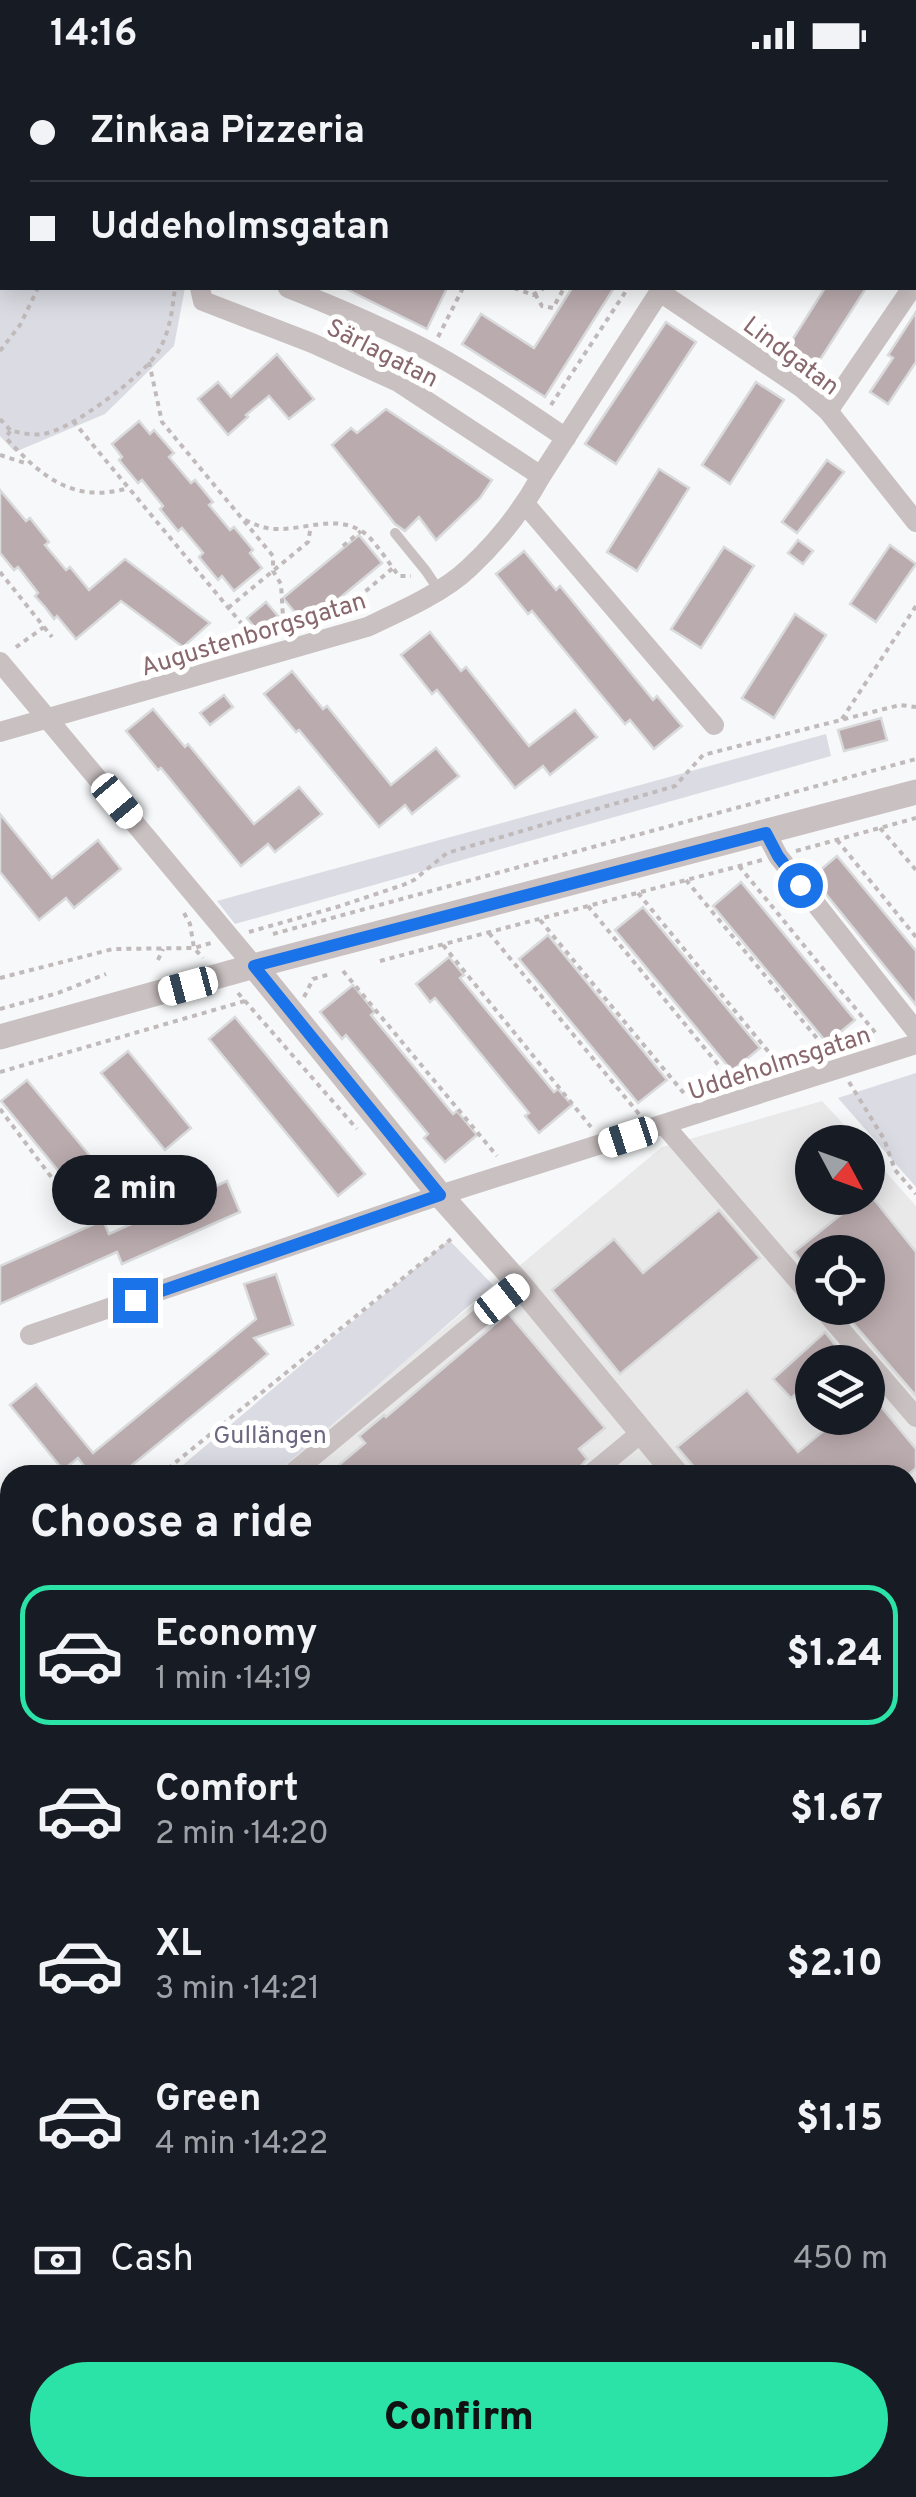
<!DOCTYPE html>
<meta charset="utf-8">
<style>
:root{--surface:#171b24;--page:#242831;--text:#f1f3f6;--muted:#9ea1a6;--line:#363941;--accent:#2ce3a7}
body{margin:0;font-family:Overpass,sans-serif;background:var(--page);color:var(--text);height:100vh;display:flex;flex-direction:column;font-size:38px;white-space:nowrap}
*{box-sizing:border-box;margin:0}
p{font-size:32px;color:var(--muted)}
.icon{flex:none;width:55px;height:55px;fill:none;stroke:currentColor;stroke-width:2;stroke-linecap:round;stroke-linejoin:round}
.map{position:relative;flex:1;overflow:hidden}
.sheet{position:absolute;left:0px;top:1395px;width:918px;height:1032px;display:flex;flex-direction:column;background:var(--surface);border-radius:30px 30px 0 0;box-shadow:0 5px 25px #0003}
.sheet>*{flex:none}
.guide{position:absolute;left:0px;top:0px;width:918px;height:220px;box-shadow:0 5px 25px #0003;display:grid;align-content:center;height:220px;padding:0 30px;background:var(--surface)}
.needle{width:65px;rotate:131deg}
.fabs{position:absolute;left:795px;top:1055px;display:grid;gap:20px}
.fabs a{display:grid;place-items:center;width:90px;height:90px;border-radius:50%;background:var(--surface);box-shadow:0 5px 25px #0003;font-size:50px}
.end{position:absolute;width:45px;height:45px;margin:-22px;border:12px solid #1a73e8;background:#fff;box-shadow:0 0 0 5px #fff}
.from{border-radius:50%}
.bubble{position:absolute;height:70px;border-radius:35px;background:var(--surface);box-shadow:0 5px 25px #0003;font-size:32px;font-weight:800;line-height:70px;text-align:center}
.car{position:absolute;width:30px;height:60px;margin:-30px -15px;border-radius:12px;box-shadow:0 0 8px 2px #0007;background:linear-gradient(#fff 24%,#345 0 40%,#fff 0 76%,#345 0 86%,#fff 0)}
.guide b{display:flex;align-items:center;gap:35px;height:95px;font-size:38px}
.guide b+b{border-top:2px solid var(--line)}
.guide i{width:25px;height:25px;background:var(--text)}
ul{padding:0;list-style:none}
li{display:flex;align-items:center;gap:30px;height:140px;margin:0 20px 15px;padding:0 10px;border:5px solid transparent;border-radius:30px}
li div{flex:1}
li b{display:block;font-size:38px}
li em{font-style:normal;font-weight:800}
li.selected{border-color:var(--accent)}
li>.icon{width:90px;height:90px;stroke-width:1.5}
h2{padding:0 30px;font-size:45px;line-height:120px}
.pay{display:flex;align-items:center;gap:25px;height:110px;padding:0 30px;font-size:38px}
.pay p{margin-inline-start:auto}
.button{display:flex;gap:20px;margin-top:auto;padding:20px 30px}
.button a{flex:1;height:115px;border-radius:60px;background:var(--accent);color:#111;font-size:40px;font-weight:800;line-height:115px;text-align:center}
.status{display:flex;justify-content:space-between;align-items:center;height:70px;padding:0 50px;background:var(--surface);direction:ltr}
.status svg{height:28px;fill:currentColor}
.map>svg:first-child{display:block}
</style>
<div class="status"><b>14:16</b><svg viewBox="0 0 49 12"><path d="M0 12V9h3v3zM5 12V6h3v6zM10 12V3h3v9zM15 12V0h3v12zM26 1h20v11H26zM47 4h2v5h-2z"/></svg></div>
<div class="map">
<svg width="916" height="2427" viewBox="0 0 916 2427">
<rect width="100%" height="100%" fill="#f7f8f9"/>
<g fill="#eae9ea" fill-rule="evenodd">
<polygon points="0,0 104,0 102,2 2,2 2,130 0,132"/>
<path d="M822 1031 860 1072H812V1128H868V1082L916 1136V2427H909L901 2418H908V1405H268L662 1077ZM812 1182H868V1238H812ZM812 1292H868V1348H812Z"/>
<polygon points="10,2193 10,2418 339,2418 325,2427 0,2427 0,2199"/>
</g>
<g fill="#dbdbe3">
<polygon points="2,130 2,218 185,218 174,276 105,344 15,382 0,366 0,132"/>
<polygon points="826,664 831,686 235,854 217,831"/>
<polygon points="916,1003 916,1117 838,1028"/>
<polygon points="449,1170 493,1215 274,1405 171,1405"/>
</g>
<g fill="#baabae" stroke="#d9dadb" stroke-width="2.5">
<polygon points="344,218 447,218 427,259"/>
<polygon points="572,218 614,218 545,327 462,274 481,244 534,278"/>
<polygon points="825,218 866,218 816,296 787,278"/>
<polygon points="916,242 916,292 888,334 870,322 893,288 888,285"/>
<polygon points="666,252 696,272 616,394 585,374"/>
<polygon points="277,284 314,329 289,349 269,326 246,345 248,347 228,365 198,329 218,312 231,327"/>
<polygon points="756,312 784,330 730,414 702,395"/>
<polygon points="386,339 492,410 480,428 436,470 419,447 405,461 395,454 332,375 351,358 357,363"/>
<polygon points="139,351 150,364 154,360 174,383 169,387 191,413 195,410 213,432 209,435 230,460 234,457 253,480 250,483 262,498 234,521 222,506 218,510 199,487 203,483 182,458 178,461 160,439 163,436 142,410 138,413 119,390 122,387 112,374"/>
<polygon points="827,390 844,402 797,463 782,452"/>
<polygon points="659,399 689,418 637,501 607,482"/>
<polygon points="0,420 26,451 30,448 49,472 45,475 66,500 70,497 89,520 125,489 210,553 183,577 121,531 76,569 57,546 54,549 45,537 35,526 38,523 18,497 14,500 0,483"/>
<polygon points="359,465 382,493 306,556 283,528"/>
<polygon points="798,470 813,481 803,494 788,483"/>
<polygon points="890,475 916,494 876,552 850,534"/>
<polygon points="724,477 754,496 701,578 671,559"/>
<polygon points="524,481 556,520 560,516 653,630 657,626 682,656 654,679 630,650 625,654 532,541 528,544 496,504"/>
<polygon points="266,532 278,546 259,563 247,548"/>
<polygon points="795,544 826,565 774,648 742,628"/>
<polygon points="430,562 461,601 466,597 529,676 575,640 597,667 550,705 543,696 515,718 437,620 432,624 401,585"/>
<polygon points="292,601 323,639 327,636 391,715 436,678 459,706 412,744 405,735 379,757 299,660 296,662 264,624"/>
<polygon points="224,625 233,637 210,655 200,643"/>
<polygon points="153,639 185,677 188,674 254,754 299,717 322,744 275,782 268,774 241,796 161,698 158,700 126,661"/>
<polygon points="881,648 887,670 844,681 838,660"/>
<polygon points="0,744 52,808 98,770 121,799 74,838 66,828 39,850 0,802"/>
<polygon points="837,786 916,881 916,935 812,807"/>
<polygon points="741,812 855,950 827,973 713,836"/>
<polygon points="643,837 760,978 732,1001 615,860"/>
<polygon points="548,865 667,1010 638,1033 519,889"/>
<polygon points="449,887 464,905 460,908 554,1022 558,1019 572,1035 539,1063 525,1046 529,1043 435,928 430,932 416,914"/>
<polygon points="353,915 375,942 371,945 453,1044 457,1041 477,1065 445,1092 424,1068 428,1064 346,965 342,969 320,942"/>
<polygon points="235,947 365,1104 338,1126 209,969"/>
<polygon points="128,981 191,1058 165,1080 101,1003"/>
<polygon points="27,1010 91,1087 64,1108 1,1031"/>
<polygon points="227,1111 240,1142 122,1194 117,1182 0,1234 0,1196 103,1150 109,1164"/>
<polygon points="869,1123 916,1182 916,1326 840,1238 868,1238 868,1182 812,1182 812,1205 794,1182 862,1128 868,1128"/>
<polygon points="719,1140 760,1188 620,1304 552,1220 614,1169 643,1203"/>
<polygon points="276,1204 293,1255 254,1268 268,1284 120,1405 91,1405 78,1388 63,1400 10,1335 36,1314 93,1383 256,1249 244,1214"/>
<polygon points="508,1243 605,1358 579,1379 587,1389 578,1399 577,1405 327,1405 365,1373 359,1366 384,1345 386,1347"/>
<polygon points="825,1262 843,1285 834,1292 812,1292 812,1311 791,1328 773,1309"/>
<polygon points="747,1320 798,1382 839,1348 868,1348 868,1321 916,1379 916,1398 908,1405 701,1405 677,1377"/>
</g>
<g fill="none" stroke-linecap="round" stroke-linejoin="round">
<g stroke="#c1babb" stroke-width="4" stroke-dasharray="5 5" stroke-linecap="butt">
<polyline points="271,0 277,2"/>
<polyline points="404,0 409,2"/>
<polyline points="639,0 643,2"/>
<polyline points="744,0 748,2"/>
<polyline points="219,2 219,0"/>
<polyline points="392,2 393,0"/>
<polyline points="570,2 572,0"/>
<polyline points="0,125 2,123"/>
<polyline points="915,176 916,177"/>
<polyline points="514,218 533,225 544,218"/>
<polyline points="535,224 542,236 553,238 564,218"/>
<polyline points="438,267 463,218"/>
<polyline points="0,281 20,255 38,218"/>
<polyline points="149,292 162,352 273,486 273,501 281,514 284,563"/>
<polyline points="551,335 628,218"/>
<path d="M0 349 11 361C20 362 32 366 42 364 71 361 139 308 156 285 170 264 172 241 175 218"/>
<polyline points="73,351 256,571"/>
<path d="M10 361 6 368C42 407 73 434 129 418"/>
<polyline points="0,385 25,393"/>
<path d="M245 450C256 455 265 459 276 459 306 460 336 444 363 462 375 470 389 494 399 506H411"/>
<polyline points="343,476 361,461"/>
<polyline points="0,502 44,557 12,580"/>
<polyline points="228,538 308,472 311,456"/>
<polyline points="335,547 393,498"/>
<polyline points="44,557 52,567"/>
<polyline points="842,649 916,536"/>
<polyline points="880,758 916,800"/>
<polyline points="837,770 916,867"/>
<polyline points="796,781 916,748"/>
<polyline points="739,796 878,966"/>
<polyline points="686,810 830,984"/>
<polyline points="638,823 781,997"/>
<polyline points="588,836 734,1014"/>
<polyline points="184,843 190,854 194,878 203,888"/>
<polyline points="540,850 687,1027"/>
<polyline points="249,862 337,837 403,815 414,810 447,783 675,716 703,685 900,635 916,637"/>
<polyline points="489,863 639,1044"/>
<polyline points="273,864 916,689"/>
<polyline points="443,875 591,1057"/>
<polyline points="158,890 163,879"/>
<polyline points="380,891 762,790"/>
<polyline points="343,901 497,1086"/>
<polyline points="0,908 113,879 194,878 211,873"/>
<polyline points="238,923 357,1059"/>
<polyline points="304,927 313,909 330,904"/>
<polyline points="0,939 58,923 106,904"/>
<polyline points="0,1002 245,931"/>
<polyline points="849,1012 884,1069 895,1100 916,1124"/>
<polyline points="0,1039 55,1112"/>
<polyline points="160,1405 451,1169"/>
<polyline points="0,1443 10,1451"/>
<polyline points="908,1462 916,1455"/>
<polyline points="908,1720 916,1730"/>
<polyline points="0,1940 10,1933"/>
<polyline points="0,2018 10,2015"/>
<polyline points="0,2122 10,2119"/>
<polyline points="0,2178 10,2172"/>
<polyline points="0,2366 10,2363"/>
<polyline points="643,2418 653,2427"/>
<polyline points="350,2427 364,2418"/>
<polyline points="529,2427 543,2418"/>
</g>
<g stroke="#c9c0c1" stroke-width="10">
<polyline points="790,2 792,0"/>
<polyline points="395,463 426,501 438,519"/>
</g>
<g stroke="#c9c0c1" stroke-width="20">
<polyline points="915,103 916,102"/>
<polyline points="200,218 203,231 312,273 398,312 541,406"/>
<path d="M288 218C331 235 373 253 415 274 468 301 517 335 566 368"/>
<polyline points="660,222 802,318 828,341 916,452"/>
<polyline points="828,341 912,218"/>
<polyline points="525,434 714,655"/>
<polyline points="0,592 254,896"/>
<path d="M0 662 367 557C399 542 443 523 469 498 497 472 523 439 541 406L662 218"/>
<polyline points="766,763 778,786 916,961"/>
<polyline points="665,1056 812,1227"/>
<polyline points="822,1238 916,1347"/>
<polyline points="30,1265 440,1125 916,974"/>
<polyline points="299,1405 295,1401 520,1215"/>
<polyline points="590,1405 642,1362"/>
<polyline points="0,1633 10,1642"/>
<polyline points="0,1829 10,1821"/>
<polyline points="0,2097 10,2094"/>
<polyline points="393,2427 406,2418"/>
</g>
<g stroke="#c9c0c1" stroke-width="25">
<polyline points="699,0 703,2"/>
<polyline points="915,140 916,141"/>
<polyline points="254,896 440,1125 520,1215 677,1405"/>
<polyline points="0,967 254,896 916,722"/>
<polyline points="908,1684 916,1695"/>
</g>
<g stroke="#b0a3a5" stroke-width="5" stroke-dasharray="15 8" stroke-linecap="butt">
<polyline points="0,1523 10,1532"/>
<polyline points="857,2418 865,2427"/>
</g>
</g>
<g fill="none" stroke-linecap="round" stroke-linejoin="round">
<polyline stroke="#1a73e8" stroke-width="12" points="135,1230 440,1125 254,896 766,763 778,786 800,815"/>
</g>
<g text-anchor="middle" stroke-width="10" stroke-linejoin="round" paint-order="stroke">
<g font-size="25" fill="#88686c" stroke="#fff">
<text transform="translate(383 282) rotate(27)" y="9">Särlagatan</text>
<text transform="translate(792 285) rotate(37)" y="9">Lindgatan</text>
<text transform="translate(253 563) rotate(-17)" y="9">Augustenborgsgatan</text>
<text transform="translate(779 992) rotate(-18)" y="9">Uddeholmsgatan</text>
</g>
<g font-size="25" fill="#6d677f" stroke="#fff">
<text x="270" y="1373">Gullängen</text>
</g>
</g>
</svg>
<div class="fabs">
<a><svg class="needle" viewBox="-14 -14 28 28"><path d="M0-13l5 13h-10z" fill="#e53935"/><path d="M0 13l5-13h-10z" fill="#9ea1a6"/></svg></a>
<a><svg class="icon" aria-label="locate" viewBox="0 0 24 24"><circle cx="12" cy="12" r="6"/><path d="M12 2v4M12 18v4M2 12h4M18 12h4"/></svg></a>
<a><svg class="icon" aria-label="layers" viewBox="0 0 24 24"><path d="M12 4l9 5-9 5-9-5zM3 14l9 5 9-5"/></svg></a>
</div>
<i class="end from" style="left:800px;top:815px"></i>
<i class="end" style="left:135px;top:1230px"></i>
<div class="bubble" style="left:52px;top:1085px;width:165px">2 min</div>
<i class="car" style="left:117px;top:731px;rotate:140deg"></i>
<i class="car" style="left:188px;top:916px;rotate:255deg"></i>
<i class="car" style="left:628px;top:1067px;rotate:252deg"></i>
<i class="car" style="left:502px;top:1229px;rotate:52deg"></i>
<div class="guide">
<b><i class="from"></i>Zinkaa Pizzeria</b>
<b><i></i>Uddeholmsgatan</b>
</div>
<section class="sheet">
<h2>Choose a ride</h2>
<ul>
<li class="selected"><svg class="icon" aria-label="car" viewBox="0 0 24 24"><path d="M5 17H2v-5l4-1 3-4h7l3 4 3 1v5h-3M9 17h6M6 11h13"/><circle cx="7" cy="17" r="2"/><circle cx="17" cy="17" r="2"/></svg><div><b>Economy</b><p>1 min · 14:19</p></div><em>$1.24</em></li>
<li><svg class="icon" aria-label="car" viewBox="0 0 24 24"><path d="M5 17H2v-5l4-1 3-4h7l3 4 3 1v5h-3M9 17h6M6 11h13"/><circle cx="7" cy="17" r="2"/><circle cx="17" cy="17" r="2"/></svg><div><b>Comfort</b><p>2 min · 14:20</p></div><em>$1.67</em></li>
<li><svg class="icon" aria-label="car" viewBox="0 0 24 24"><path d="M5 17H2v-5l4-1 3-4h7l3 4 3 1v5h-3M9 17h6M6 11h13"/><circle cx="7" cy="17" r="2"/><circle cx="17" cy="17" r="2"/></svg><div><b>XL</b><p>3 min · 14:21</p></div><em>$2.10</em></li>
<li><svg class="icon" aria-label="car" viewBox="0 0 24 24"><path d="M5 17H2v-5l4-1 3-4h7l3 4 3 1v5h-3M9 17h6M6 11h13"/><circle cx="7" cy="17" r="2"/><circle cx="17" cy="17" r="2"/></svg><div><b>Green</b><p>4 min · 14:22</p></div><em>$1.15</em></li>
</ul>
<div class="pay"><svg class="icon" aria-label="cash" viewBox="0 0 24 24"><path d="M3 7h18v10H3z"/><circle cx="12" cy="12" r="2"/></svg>Cash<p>450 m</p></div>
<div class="button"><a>Confirm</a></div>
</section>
</div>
